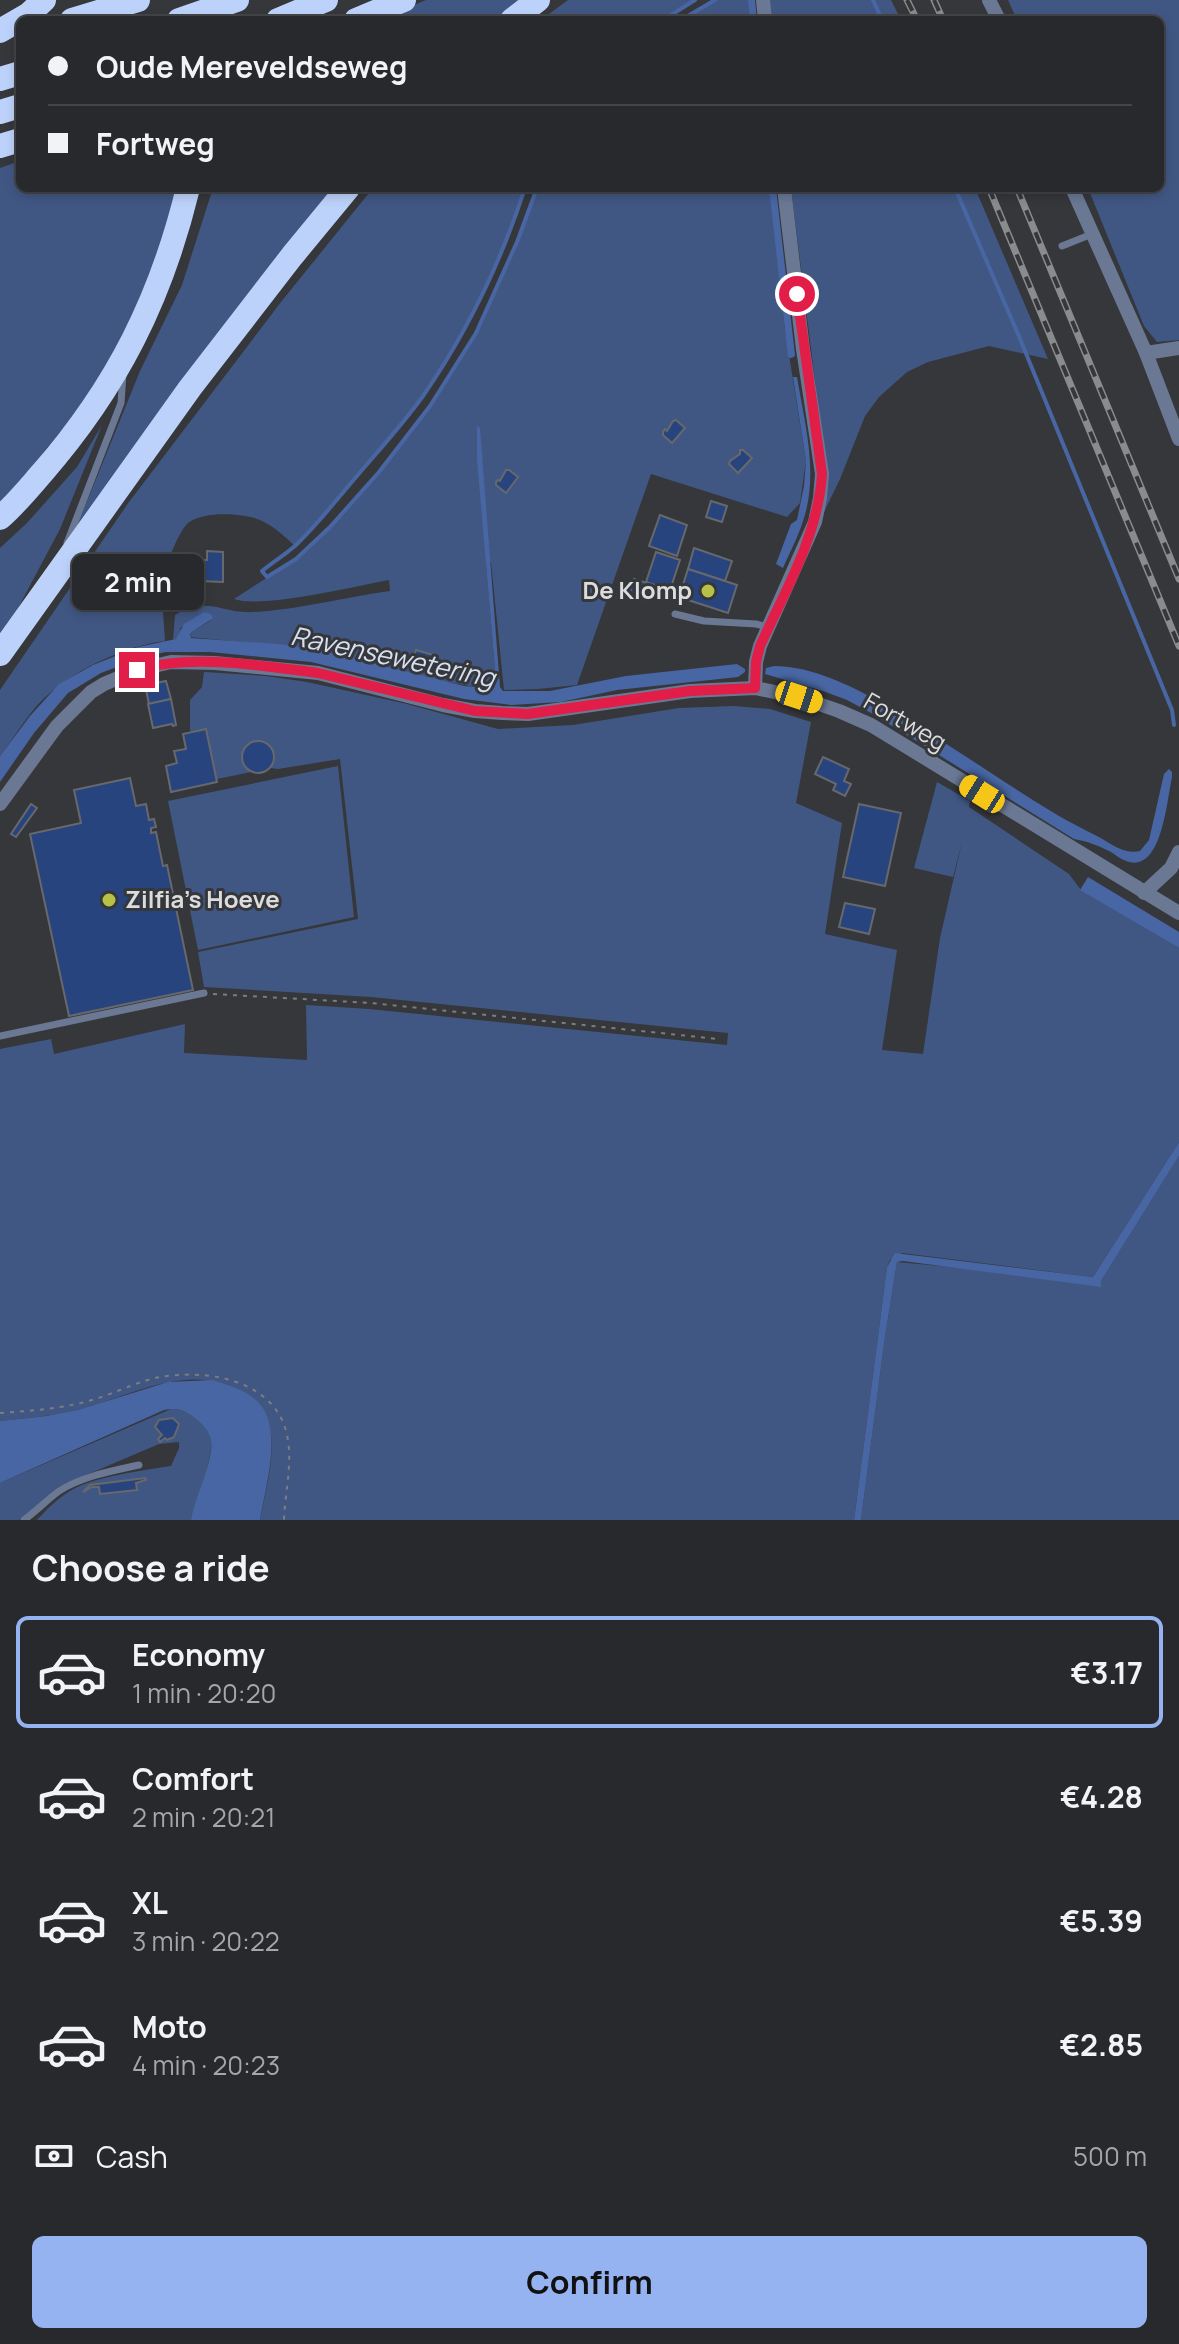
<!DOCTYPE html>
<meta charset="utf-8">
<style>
:root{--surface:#28292c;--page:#303134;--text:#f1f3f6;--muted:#a5a6a9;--line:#444548;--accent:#95b2f1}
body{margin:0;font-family:Manrope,sans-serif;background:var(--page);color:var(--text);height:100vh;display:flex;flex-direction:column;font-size:30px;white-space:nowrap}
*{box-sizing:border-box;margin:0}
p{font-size:26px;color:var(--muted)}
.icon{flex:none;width:44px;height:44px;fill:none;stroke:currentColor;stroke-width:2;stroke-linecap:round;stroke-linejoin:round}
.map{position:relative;height:1520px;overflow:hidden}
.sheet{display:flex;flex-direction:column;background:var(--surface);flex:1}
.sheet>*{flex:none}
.guide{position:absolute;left:16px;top:16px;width:1148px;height:176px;border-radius:12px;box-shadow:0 4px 12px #0003,0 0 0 2px var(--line);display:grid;align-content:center;height:176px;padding:0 32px;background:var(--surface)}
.end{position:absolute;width:36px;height:36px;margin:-18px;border:10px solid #e11d48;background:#fff;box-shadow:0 0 0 4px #fff}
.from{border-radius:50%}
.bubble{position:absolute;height:56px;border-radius:12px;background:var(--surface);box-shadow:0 4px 12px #0003,0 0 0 2px var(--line);font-size:26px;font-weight:700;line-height:56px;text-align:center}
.car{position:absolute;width:24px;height:48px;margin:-24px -12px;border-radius:10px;box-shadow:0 0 6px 2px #0007;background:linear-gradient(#f5c518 24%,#345 0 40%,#f5c518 0 76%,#345 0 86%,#f5c518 0)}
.guide b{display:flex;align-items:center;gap:28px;height:76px;font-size:30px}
.guide b+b{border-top:2px solid var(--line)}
.guide i{width:20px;height:20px;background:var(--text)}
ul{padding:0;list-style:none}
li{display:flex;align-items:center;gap:24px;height:112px;margin:0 16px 12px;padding:0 16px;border:4px solid transparent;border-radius:12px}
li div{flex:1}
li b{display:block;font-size:30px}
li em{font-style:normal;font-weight:700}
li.selected{border-color:var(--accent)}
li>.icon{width:72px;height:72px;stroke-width:1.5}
h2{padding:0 32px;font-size:36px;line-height:96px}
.pay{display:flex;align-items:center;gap:20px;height:88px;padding:0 32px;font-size:30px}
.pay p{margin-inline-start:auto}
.primary-button{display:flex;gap:16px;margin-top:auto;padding:16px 32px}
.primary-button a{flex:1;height:92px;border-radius:12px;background:var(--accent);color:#111;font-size:32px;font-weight:700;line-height:92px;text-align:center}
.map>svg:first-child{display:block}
</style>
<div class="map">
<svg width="1179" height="1520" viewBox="0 0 1179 1520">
<rect width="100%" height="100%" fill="#35373a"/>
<g fill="#415783">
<polygon points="426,0 522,0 497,20 379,20"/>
<polygon points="568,0 695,0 663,20 541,20"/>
<polygon points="715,0 750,0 752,20 681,20"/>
<polygon points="769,0 891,0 901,20 771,20"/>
<polygon points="1008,0 1179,0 1179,340 1157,342 1144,326 1088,188 1160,188 1160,20 1017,20"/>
<polygon points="20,161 20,188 181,188 145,298 91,394 0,506 0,168"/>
<polygon points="213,188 337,188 71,541 140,371 182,285"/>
<path d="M373 188H525C515 219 505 250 491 280 442 380 371 466 295 546 284 536 274 526 260 520 242 513 204 511 188 523 179 531 167 562 165 573 160 595 164 619 165 641 128 645 79 668 51 692 31 708 16 735 0 756V690L129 502 281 302Z"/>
<path d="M537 188H771L785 330 806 461 800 503 787 517 651 474 577 685 538 689 504 690 491 562 486 563 495 670V686L491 690 437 680 316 649 190 637 192 632 211 620 181 627 178 638 173 640 175 615C210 595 220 614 254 612 296 610 346 597 390 591L389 580C356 586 262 609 234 599L296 559 330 527 379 472 430 406 476 333 517 242Z"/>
<polygon points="791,188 975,188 1048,359 989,346 928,362 907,372 879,397 865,416 840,479 812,537 823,445"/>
<polygon points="102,425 60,529 0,642 0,548 27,523 77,467"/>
<path d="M204 672 266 676 307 682 407 704 498 729 573 725 679 708 734 706 770 709 811 722 796 803 842 823 825 934 897 950 882 1050 923 1054 940 938 962 842 953 877 914 868 937 782 970 801 969 807 1069 874 1081 890 1179 948V1142L1093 1277 902 1253 890 1260 887 1267 854 1520H260C265 1493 274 1463 271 1435 268 1415 260 1402 243 1392 190 1361 131 1396 78 1410 53 1416 26 1418 0 1421V1049L51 1039 54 1054 185 1024 184 1053 307 1060 306 1005 369 1009 727 1045 728 1033 371 997 204 987 198 952 358 919 340 759 278 769 270 768 217 779 206 730 190 731V700L202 687Z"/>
<polygon points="338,766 354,917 198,950 168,801"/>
<polygon points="1179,1156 1179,1520 861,1520 885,1337 897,1262 1101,1281"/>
<path d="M171 1409C183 1409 191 1414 199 1422 201 1423 208 1430 209 1432 219 1450 194 1498 191 1520H37C50 1506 64 1492 82 1485 107 1475 145 1470 171 1466L179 1448V1442L159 1444 58 1487 19 1520H0V1483Z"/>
</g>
<g fill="#4866a3">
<path d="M793 377H797C805 425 819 474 803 521 798 537 790 552 783 568L776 564 791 524 797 520 804 486 806 461Z"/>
<polygon points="477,426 480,428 500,687 503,691 550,691 626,676 737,664 745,669 745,672 738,677 617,690 561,702 511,705 464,699 311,662 210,652 166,652 146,656 101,673 68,693 34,733 0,782 0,756 30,716 59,684 93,665 138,647 176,639 184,624 204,612 211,614 213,618 192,632 190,635 191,638 278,644 316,649 464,686 493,689 495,686 495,670 477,459"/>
<path d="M774 666C837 666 914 723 965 756 1007 783 1051 814 1095 835 1110 842 1122 855 1140 851L1149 840 1164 774 1169 769 1172 772V777C1167 799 1162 875 1126 861 1120 859 1115 854 1109 851 1099 846 1087 841 1074 839L873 714 847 700 823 691 765 674 766 668Z"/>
<polygon points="1088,877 1179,932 1179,948 1080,890"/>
<polygon points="1179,1142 1179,1156 1101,1281 1101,1287 903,1261 897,1262 885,1337 861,1520 854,1520 887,1267 895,1253 1093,1277"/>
<path d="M212 1380C227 1384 246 1390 258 1402 284 1428 265 1489 260 1520H191C194 1498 214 1460 211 1441 210 1432 204 1426 198 1421 187 1411 178 1407 164 1410L0 1483V1421L46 1416 78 1410 168 1382Z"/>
</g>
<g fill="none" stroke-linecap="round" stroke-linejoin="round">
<g stroke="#4866a3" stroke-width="4">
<polyline points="750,0 752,20"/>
<polyline points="753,0 755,20"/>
<polyline points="873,0 882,20"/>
<polyline points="663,20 695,0"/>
<polyline points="681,20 715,0"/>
<path d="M525 188C501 262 468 331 423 396 403 424 379 450 357 476 337 499 318 524 296 545 286 554 273 562 262 571L267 577 296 559 330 527 379 472 430 406 476 333 517 242 537 188"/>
<polyline points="771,188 790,356 793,355 774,188"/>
<polyline points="955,188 1018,334 1172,710 1174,725"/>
</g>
</g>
<g fill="#28447e" stroke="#66686b" stroke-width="2">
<polygon points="676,420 685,428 672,443 663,435 663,432 665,429 667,431 673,421"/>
<polygon points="740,450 743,450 752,458 738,473 729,464 730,461 740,454"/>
<polygon points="506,470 509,470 518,477 506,493 496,485 496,482 498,480 500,481"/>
<polygon points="711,501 727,506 722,522 706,517"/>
<polygon points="660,515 687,525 677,556 649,546"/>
<polygon points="694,548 732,561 725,581 688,569"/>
<polygon points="207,551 223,552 223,582 199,581 200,560 207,560"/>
<polygon points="656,552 680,560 670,590 646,582"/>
<polygon points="688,569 737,585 728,613 679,597"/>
<polygon points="634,579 653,585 648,601 629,595"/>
<polygon points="416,650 433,655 430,668 412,663"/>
<polygon points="166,681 171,699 149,704 145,685"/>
<polygon points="171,699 176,725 173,726 172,724 153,728 148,704"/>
<polygon points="206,729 217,782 171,792 166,766 177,763 174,751 186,749 183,734"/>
<circle cx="258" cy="757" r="16"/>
<polygon points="823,757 849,769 844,781 851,784 845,796 833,790 836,784 815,774"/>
<polygon points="130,778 136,806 146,804 149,820 154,819 156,827 151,828 151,833 156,832 163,866 167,865 193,990 69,1016 30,834 81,823 74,790"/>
<polygon points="31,804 37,808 16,837 11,834"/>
<polygon points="859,804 901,813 885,886 843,877"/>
<polygon points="845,903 875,909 869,934 839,927"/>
<polygon points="173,1418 179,1424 174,1437 167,1440 165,1438 160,1442 158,1439 162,1435 155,1427 159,1420"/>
<polygon points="145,1478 146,1480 136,1483 137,1490 100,1494 99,1487 92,1487 83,1492 90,1485"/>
</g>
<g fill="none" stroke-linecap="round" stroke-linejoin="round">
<g stroke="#7c7d80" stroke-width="2" stroke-dasharray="4 6" stroke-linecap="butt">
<polyline points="213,994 371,1003 718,1039"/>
<path d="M0 1413C29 1411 57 1409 85 1402 109 1396 131 1384 155 1378 203 1368 275 1378 287 1435 293 1463 285 1492 284 1520"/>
</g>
<g stroke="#6a7894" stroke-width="7">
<polyline points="1062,246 1092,234"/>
<polyline points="67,543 121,403 123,374"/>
<polyline points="675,614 704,621 756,624 768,627"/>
<polyline points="0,1036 204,993"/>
<path d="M24 1520C36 1511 47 1500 59 1491 83 1476 112 1471 139 1465"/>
</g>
<g stroke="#6a7894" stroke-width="14">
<polyline points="763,0 765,20"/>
<polyline points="989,0 999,20"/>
<polyline points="1072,188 1146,353 1179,439"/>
<polyline points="1146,353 1179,348"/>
<polyline points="755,688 756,662 760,646 815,522 820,498 822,474 803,349 784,188"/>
<polyline points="0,804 57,726 91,692 104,684 137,670 171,662 215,663 318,673 443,705 475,711 502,713 528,714 690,691 755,688 799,697 839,711 871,725 1179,913"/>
<polyline points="1144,893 1171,868 1179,852"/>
</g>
<g stroke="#bdd2fb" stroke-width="24">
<polyline points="72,20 138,0"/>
<polyline points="278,20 326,0"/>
<polyline points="356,20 404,0"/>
<polyline points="512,20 538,0"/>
<polyline points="0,31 29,14 44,0"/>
<polyline points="0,79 20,73"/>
<polyline points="0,112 20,106"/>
<polyline points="0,146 20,140"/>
<path d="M0 518C15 505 28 489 42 473 117 387 161 299 188 188"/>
<polyline points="0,654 190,388 292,256 348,188"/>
</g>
<defs>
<g id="rail">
<polyline points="907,0 917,20"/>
<polyline points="934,0 943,20"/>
<polyline points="989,188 1179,646"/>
<polyline points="1017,188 1179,579"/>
</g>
</defs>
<use href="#rail" stroke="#898b8d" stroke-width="7"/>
<use href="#rail" stroke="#35373a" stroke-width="4" stroke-dasharray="12" stroke-linecap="butt"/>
<polyline stroke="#bdd2fb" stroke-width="24" points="179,20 237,0"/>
</g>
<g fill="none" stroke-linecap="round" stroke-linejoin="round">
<path stroke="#e11d48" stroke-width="10" d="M137 670C190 653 264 666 318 673L475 711 528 714 690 691 755 688 756 662 760 646C785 591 818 536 822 474L797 294"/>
</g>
<g fill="#b8c147" stroke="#35373a" stroke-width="3">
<circle cx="708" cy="591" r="8"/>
<circle cx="109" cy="900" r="8"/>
</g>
<g text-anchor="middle" stroke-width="6" stroke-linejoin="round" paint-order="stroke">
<g font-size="24" font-weight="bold" fill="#dbdcde" stroke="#35373a" text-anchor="end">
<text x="692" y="599">De Klomp</text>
<text x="125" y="908" text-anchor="start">Zilfia's Hoeve</text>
</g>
<g font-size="24" fill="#dbdcde" stroke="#35373a">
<text transform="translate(905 722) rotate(30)" y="8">Fortweg</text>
</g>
<g font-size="26" font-style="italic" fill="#d7e0f2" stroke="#35373a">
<text transform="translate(393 657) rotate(12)" y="9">Ravensewetering</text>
</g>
</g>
</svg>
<i class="end from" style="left:797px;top:294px"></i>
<i class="end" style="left:137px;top:670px"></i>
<div class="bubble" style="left:72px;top:554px;width:132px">2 min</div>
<i class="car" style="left:799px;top:697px;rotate:108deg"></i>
<i class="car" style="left:982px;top:794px;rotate:302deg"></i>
<div class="guide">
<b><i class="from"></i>Oude Mereveldseweg</b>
<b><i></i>Fortweg</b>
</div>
</div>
<section class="sheet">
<h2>Choose a ride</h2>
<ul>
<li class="selected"><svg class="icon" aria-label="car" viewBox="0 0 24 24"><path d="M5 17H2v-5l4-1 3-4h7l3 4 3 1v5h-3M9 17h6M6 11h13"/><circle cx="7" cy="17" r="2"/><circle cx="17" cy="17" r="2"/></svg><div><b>Economy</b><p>1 min · 20:20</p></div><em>€3.17</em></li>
<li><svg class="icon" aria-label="car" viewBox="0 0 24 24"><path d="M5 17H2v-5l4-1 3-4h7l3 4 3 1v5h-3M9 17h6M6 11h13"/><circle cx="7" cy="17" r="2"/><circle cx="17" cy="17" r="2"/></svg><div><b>Comfort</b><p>2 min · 20:21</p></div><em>€4.28</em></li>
<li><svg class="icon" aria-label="car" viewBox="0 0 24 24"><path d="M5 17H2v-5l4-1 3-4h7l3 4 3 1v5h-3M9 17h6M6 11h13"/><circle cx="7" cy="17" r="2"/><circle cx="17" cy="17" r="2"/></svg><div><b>XL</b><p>3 min · 20:22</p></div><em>€5.39</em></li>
<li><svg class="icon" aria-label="car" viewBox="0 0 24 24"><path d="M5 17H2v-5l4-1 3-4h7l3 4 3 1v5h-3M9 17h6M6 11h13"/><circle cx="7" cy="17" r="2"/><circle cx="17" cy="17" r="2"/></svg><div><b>Moto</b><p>4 min · 20:23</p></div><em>€2.85</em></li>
</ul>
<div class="pay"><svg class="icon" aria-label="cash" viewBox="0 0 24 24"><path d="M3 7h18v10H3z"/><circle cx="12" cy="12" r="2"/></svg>Cash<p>500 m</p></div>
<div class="primary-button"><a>Confirm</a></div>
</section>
